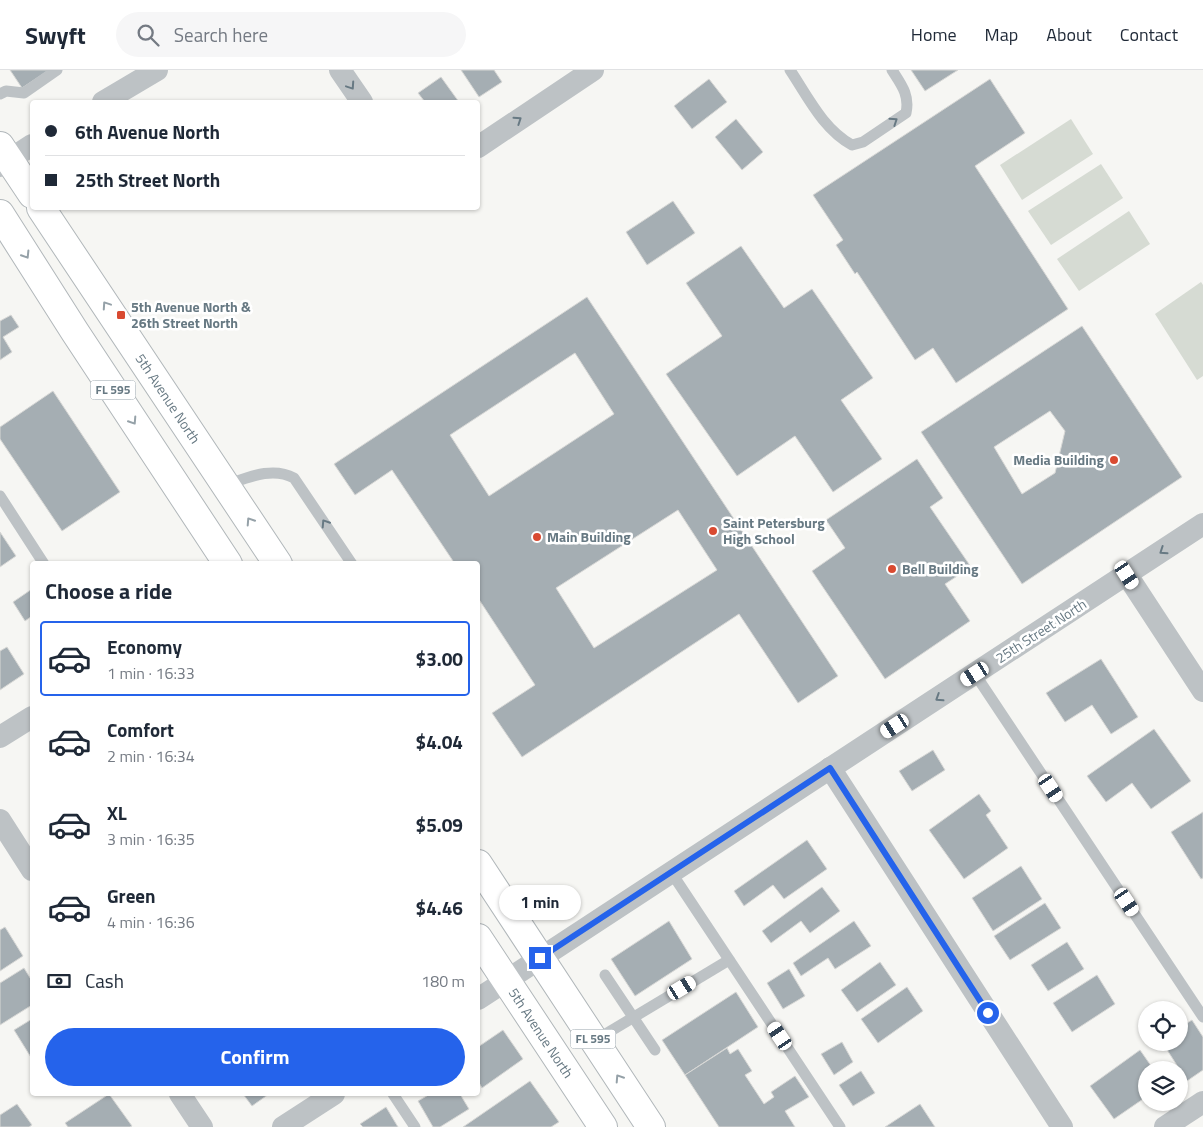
<!DOCTYPE html>
<meta charset="utf-8">
<style>
:root{--surface:#fff;--page:#f6f6f7;--text:#1f2937;--muted:#747a83;--line:#e0e1e3;--accent:#2563eb}
body{margin:0;font-family:"Titillium Web",sans-serif;background:var(--page);color:var(--text);height:100vh;display:flex;flex-direction:column;font-size:19px;white-space:nowrap}
*{box-sizing:border-box;margin:0}
p{font-size:16px;color:var(--muted)}
.icon{flex:none;width:28px;height:28px;fill:none;stroke:currentColor;stroke-width:2;stroke-linecap:round;stroke-linejoin:round}
.map{position:relative;flex:1;overflow:hidden}
.drawer{position:absolute;left:30px;top:491px;width:450px;height:535px;display:flex;flex-direction:column;background:var(--surface);border-radius:5px;box-shadow:0 1px 4px #0004}
.drawer>*{flex:none}
.banner{position:absolute;left:30px;top:30px;width:450px;height:110px;border-radius:5px;box-shadow:0 1px 4px #0004;display:grid;align-content:center;height:110px;padding:0 15px;background:var(--surface)}
.fabs{position:absolute;left:1138px;top:931px;display:grid;gap:10px}
.fabs a{display:grid;place-items:center;width:50px;height:50px;border-radius:50%;background:var(--surface);box-shadow:0 1px 4px #0004;font-size:25px}
.end{position:absolute;width:22px;height:22px;margin:-11px;border:6px solid #2563eb;background:#fff;box-shadow:0 0 0 2px #fff}
.from{border-radius:50%}
.bubble{position:absolute;height:35px;border-radius:18px;background:var(--surface);box-shadow:0 1px 4px #0004;font-size:16px;font-weight:700;line-height:35px;text-align:center}
.car{position:absolute;width:15px;height:30px;margin:-15px -8px;border-radius:6px;box-shadow:0 0 4px 1px #0007;background:linear-gradient(#fff 24%,#345 0 40%,#fff 0 76%,#345 0 86%,#fff 0)}
.banner b{display:flex;align-items:center;gap:18px;height:48px;font-size:19px}
.banner b+b{border-top:1px solid var(--line)}
.banner i{width:12px;height:12px;background:var(--text)}
ul{padding:0;list-style:none}
li{display:flex;align-items:center;gap:15px;height:75px;margin:0 10px 8px;padding:0 5px;border:2px solid transparent;border-radius:5px}
li div{flex:1}
li b{display:block;font-size:19px}
li em{font-style:normal;font-weight:700}
li.selected{border-color:var(--accent)}
li>.icon{width:45px;height:45px;stroke-width:1.5}
h2{padding:0 15px;font-size:22px;line-height:60px}
.pay{display:flex;align-items:center;gap:12px;height:55px;padding:0 15px;font-size:19px}
.pay p{margin-inline-start:auto}
.button{display:flex;gap:10px;margin-top:auto;padding:10px 15px}
.button a{flex:1;height:58px;border-radius:30px;background:var(--accent);color:#fff;font-size:20px;font-weight:700;line-height:58px;text-align:center}
header{display:flex;align-items:center;gap:30px;box-sizing:border-box;height:70px;padding:0 25px;background:var(--surface);border-bottom:1px solid var(--line)}
header strong{font-size:24px}
nav{display:flex;gap:28px;margin-inline-start:auto;font-size:18px}
.search{width:350px;height:45px;background:var(--page);display:flex;align-items:center;gap:12px;box-sizing:border-box;padding:0 18px;border-radius:28px;color:var(--muted);font-size:19px}
.map>svg:first-child{display:block}
</style>
<header>
<strong>Swyft</strong>
<div class="search"><svg class="icon" aria-label="search" viewBox="0 0 24 24"><circle cx="10" cy="10" r="6"/><path d="M15 15l6 6"/></svg>Search here</div>
<nav><a>Home</a><a>Map</a><a>About</a><a>Contact</a></nav>
</header>
<div class="map">
<svg width="1203" height="1057" viewBox="0 0 1203 1057">
<rect width="100%" height="100%" fill="#f6f6f3"/>
<g fill="#d6dbd3">
<polygon points="1071,49 1093,84 1022,130 1000,95"/>
<polygon points="1101,94 1123,128 1051,175 1028,141"/>
<polygon points="1129,141 1150,174 1079,221 1057,189"/>
<polygon points="1201,212 1203,215 1203,306 1197,310 1155,244"/>
</g>
<g fill="#a5aeb3" stroke="#d8d8d6" fill-rule="evenodd">
<polygon points="10,0 49,0 22,18"/>
<polygon points="461,0 494,0 502,12 479,27"/>
<polygon points="911,0 958,0 925,21"/>
<polygon points="441,7 459,32 425,32 418,23"/>
<polygon points="709,9 727,32 692,59 674,36"/>
<polygon points="990,9 1025,63 975,96 1068,239 956,313 933,278 915,290 857,202 855,204 836,175 843,170 813,125"/>
<polygon points="736,49 763,82 742,100 715,67"/>
<polygon points="673,131 695,163 647,195 626,162"/>
<polygon points="741,176 784,238 812,219 873,308 841,330 882,389 833,422 795,366 737,406 666,304 722,266 686,213"/>
<path d="M587 227 838 606 798 633 739 544 522 687 492 643 535 615 478 528V494H455L392 400 355 425 334 394ZM575 283 614 344 489 426 450 365ZM678 440 717 500 594 578 556 518Z"/>
<polygon points="11,245 19,257 3,267 12,282 0,290 0,251"/>
<path d="M1082 256 1182 407 1022 514 921 362ZM1050 341 1065 361 1055 403 1022 424 994 377Z"/>
<polygon points="53,321 120,422 62,461 0,369 0,357"/>
<polygon points="917,389 943,428 930,437 971,497 945,514 970,551 885,609 812,501 845,478 826,450"/>
<polygon points="0,462 16,486 0,497"/>
<polygon points="32,519 32,546 25,551 13,532"/>
<polygon points="7,577 24,604 0,620 0,581"/>
<polygon points="1101,589 1138,647 1111,664 1092,635 1065,652 1046,623"/>
<polygon points="1154,659 1191,711 1151,739 1132,713 1106,732 1087,706"/>
<polygon points="933,680 945,700 912,721 899,701"/>
<polygon points="979,724 991,741 986,745 1008,778 964,809 929,760"/>
<polygon points="1203,742 1203,808 1201,809 1171,762"/>
<polygon points="807,770 827,799 784,829 773,815 744,836 734,821"/>
<polygon points="1021,796 1042,829 993,861 972,828"/>
<polygon points="822,817 840,841 810,863 801,851 771,873 762,861"/>
<polygon points="1045,833 1061,858 1010,890 994,866"/>
<polygon points="669,851 692,889 635,926 611,889"/>
<polygon points="854,851 871,876 835,899 828,888 801,906 793,893"/>
<polygon points="5,857 23,886 0,901 0,860"/>
<polygon points="1067,872 1084,899 1048,921 1031,895"/>
<polygon points="880,892 896,915 857,942 841,920"/>
<polygon points="24,898 32,911 32,935 0,955 0,913"/>
<polygon points="789,899 805,926 783,939 767,913"/>
<polygon points="1097,905 1115,934 1072,962 1053,933"/>
<polygon points="907,917 923,941 878,973 861,949"/>
<polygon points="736,922 758,957 685,1005 662,970"/>
<polygon points="32,949 32,989 14,960"/>
<polygon points="1192,950 1203,967 1203,1000 1187,1011 1162,972 1179,972 1179,958"/>
<polygon points="503,960 523,989 482,1018 478,1011 478,977"/>
<polygon points="842,972 853,992 834,1005 821,984"/>
<polygon points="727,978 730,984 738,979 752,1001 745,1005 764,1034 774,1027 771,1022 795,1006 809,1027 785,1041 795,1057 719,1057 685,1005"/>
<polygon points="1140,980 1154,1000 1146,1000 1146,1027 1114,1049 1090,1016"/>
<polygon points="861,1001 875,1023 853,1036 839,1015"/>
<polygon points="530,1011 559,1052 551,1057 463,1057"/>
<polygon points="109,1024 132,1056 130,1057 68,1057 65,1053"/>
<polygon points="243,1024 269,1024 252,1036"/>
<polygon points="430,1024 460,1024 469,1039 440,1057 433,1057 418,1031"/>
<polygon points="17,1034 32,1055 29,1057 0,1057 0,1045"/>
<polygon points="920,1034 935,1057 885,1057"/>
<polygon points="386,1037 398,1057 363,1057 360,1054"/>
</g>
<g fill="none" stroke-linecap="round" stroke-linejoin="round">
<defs>
<g id="primary">
<polyline points="0,76 32,124"/>
<path id="s1" d="M41 138 278 494"/>
<polyline points="0,144 75,262 228,494"/>
<polyline points="478,794 651,1057"/>
<path id="s2" d="M478 868 603 1057"/>
</g>
</defs>
<use href="#primary" stroke="#b1b7ba" stroke-width="30"/>
<g stroke="#bdc2c5" stroke-width="11">
<path d="M790 0C808 27 823 59 852 75L863 72 906 43C910 25 901 14 892 0"/>
<polyline points="0,24 6,21 24,23 57,0"/>
<path d="M226 415C247 408 272 396 294 408L352 494"/>
<polyline points="0,426 44,494"/>
<polyline points="975,604 1203,947"/>
<polyline points="671,802 840,1057"/>
<polyline points="605,905 655,980"/>
<polyline points="594,971 729,890"/>
<polyline points="393,1024 415,1057"/>
</g>
<g stroke="#bdc2c5" stroke-width="22">
<polyline points="340,0 362,32"/>
<polyline points="103,32 157,0"/>
<polyline points="478,77 593,0"/>
<polyline points="0,96 32,75"/>
<polyline points="1127,505 1203,621"/>
<polyline points="0,667 32,647"/>
<polyline points="830,698 1062,1057"/>
<polyline points="0,750 32,800"/>
<polyline points="478,929 1203,454"/>
<polyline points="180,1024 202,1057"/>
<polyline points="283,1057 334,1024"/>
<polyline points="1165,1057 1203,1032"/>
</g>
<use href="#primary" stroke="#fff" stroke-width="28"/>
</g>
<defs><path id="oneway-chevron" d="M-2-3.5L2.5 0L-2 3.5" fill="none" stroke-width="1.6" stroke-linecap="round" stroke-linejoin="round" transform="scale(1.25)"/></defs>
<g stroke="#677983">
<use href="#oneway-chevron" transform="translate(351 16) rotate(56)"/>
<use href="#oneway-chevron" transform="translate(518 50) rotate(-34)"/>
<use href="#oneway-chevron" transform="translate(894 51) rotate(-34)"/>
<use href="#oneway-chevron" transform="translate(325 453) rotate(-123)"/>
<use href="#oneway-chevron" transform="translate(1163 481) rotate(146)"/>
<use href="#oneway-chevron" transform="translate(939 628) rotate(147)"/>
</g>
<g stroke="#95a1a8">
<use href="#oneway-chevron" transform="translate(26 185) rotate(58)"/>
<use href="#oneway-chevron" transform="translate(106 235) rotate(-124)"/>
<use href="#oneway-chevron" transform="translate(133 351) rotate(57)"/>
<use href="#oneway-chevron" transform="translate(250 451) rotate(-123)"/>
<use href="#oneway-chevron" transform="translate(619 1008) rotate(-123)"/>
</g>
<g fill="none" stroke-linecap="round" stroke-linejoin="round">
<polyline stroke="#2563eb" stroke-width="6" points="540,888 830,698 988,943"/>
</g>
<g fill="#d94a31" stroke="#fff" stroke-width="2">
<rect x="116" y="240" width="10" height="10" rx="2.5"/>
<circle cx="1114" cy="390" r="5"/>
<circle cx="713" cy="461" r="5"/>
<circle cx="537" cy="467" r="5"/>
<circle cx="892" cy="499" r="5"/>
</g>
<g text-anchor="middle" stroke-width="5" stroke-linejoin="round" paint-order="stroke">
<g fill="#fff" stroke="#95a1a8" stroke-width="1">
<rect x="90.5" y="310.5" width="45" height="19" rx="4"/>
<rect x="570.5" y="959.5" width="45" height="19" rx="4"/>
</g>
<g font-size="12" font-weight="bold" fill="#677983">
<text x="113" y="324">FL 595</text>
<text x="593" y="973">FL 595</text>
</g>
<g font-size="14" font-weight="bold" fill="#677983" stroke="#fff" text-anchor="start">
<text x="131" y="242">5th Avenue North &amp;<tspan x="131" dy="16">26th Street North</tspan></text>
<text x="1104" y="395" text-anchor="end">Media Building</text>
<text x="723" y="458">Saint Petersburg<tspan x="723" dy="16">High School</tspan></text>
<text x="547" y="472">Main Building</text>
<text x="902" y="504">Bell Building</text>
</g>
<g font-size="14" fill="#677983" stroke="#fff">
<text dy="5" stroke="none"><textPath href="#s1" startOffset="229">5th Avenue North</textPath></text>
<text transform="translate(1041 561) rotate(-33)" y="5">25th Street North</text>
<text dy="5" stroke="none"><textPath href="#s2" startOffset="114">5th Avenue North</textPath></text>
</g>
</g>
</svg>
<div class="fabs">
<a><svg class="icon" aria-label="locate" viewBox="0 0 24 24"><circle cx="12" cy="12" r="6"/><path d="M12 2v4M12 18v4M2 12h4M18 12h4"/></svg></a>
<a><svg class="icon" aria-label="layers" viewBox="0 0 24 24"><path d="M12 4l9 5-9 5-9-5zM3 14l9 5 9-5"/></svg></a>
</div>
<i class="end from" style="left:988px;top:943px"></i>
<i class="end" style="left:540px;top:888px"></i>
<div class="bubble" style="left:499px;top:815px;width:82px">1 min</div>
<i class="car" style="left:1127px;top:505px;rotate:147deg"></i>
<i class="car" style="left:975px;top:604px;rotate:237deg"></i>
<i class="car" style="left:895px;top:656px;rotate:237deg"></i>
<i class="car" style="left:1051px;top:718px;rotate:146deg"></i>
<i class="car" style="left:1127px;top:832px;rotate:146deg"></i>
<i class="car" style="left:682px;top:918px;rotate:59deg"></i>
<i class="car" style="left:780px;top:966px;rotate:326deg"></i>
<div class="banner">
<b><i class="from"></i>6th Avenue North</b>
<b><i></i>25th Street North</b>
</div>
<section class="drawer">
<h2>Choose a ride</h2>
<ul>
<li class="selected"><svg class="icon" aria-label="car" viewBox="0 0 24 24"><path d="M5 17H2v-5l4-1 3-4h7l3 4 3 1v5h-3M9 17h6M6 11h13"/><circle cx="7" cy="17" r="2"/><circle cx="17" cy="17" r="2"/></svg><div><b>Economy</b><p>1 min · 16:33</p></div><em>$3.00</em></li>
<li><svg class="icon" aria-label="car" viewBox="0 0 24 24"><path d="M5 17H2v-5l4-1 3-4h7l3 4 3 1v5h-3M9 17h6M6 11h13"/><circle cx="7" cy="17" r="2"/><circle cx="17" cy="17" r="2"/></svg><div><b>Comfort</b><p>2 min · 16:34</p></div><em>$4.04</em></li>
<li><svg class="icon" aria-label="car" viewBox="0 0 24 24"><path d="M5 17H2v-5l4-1 3-4h7l3 4 3 1v5h-3M9 17h6M6 11h13"/><circle cx="7" cy="17" r="2"/><circle cx="17" cy="17" r="2"/></svg><div><b>XL</b><p>3 min · 16:35</p></div><em>$5.09</em></li>
<li><svg class="icon" aria-label="car" viewBox="0 0 24 24"><path d="M5 17H2v-5l4-1 3-4h7l3 4 3 1v5h-3M9 17h6M6 11h13"/><circle cx="7" cy="17" r="2"/><circle cx="17" cy="17" r="2"/></svg><div><b>Green</b><p>4 min · 16:36</p></div><em>$4.46</em></li>
</ul>
<div class="pay"><svg class="icon" aria-label="cash" viewBox="0 0 24 24"><path d="M3 7h18v10H3z"/><circle cx="12" cy="12" r="2"/></svg>Cash<p>180 m</p></div>
<div class="button"><a>Confirm</a></div>
</section>
</div>
